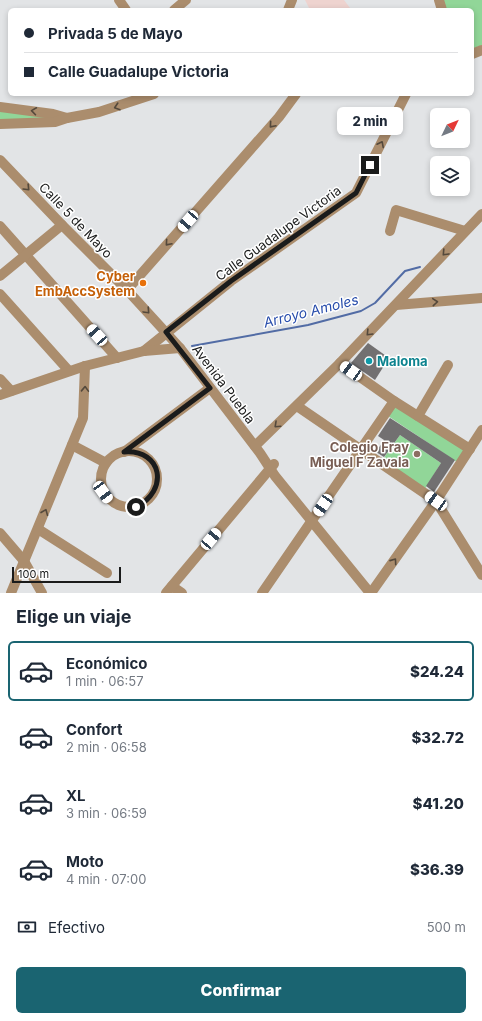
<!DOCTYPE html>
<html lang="es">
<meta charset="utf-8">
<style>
:root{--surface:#fff;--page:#f6f6f7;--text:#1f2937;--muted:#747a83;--line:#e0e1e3;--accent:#1a6471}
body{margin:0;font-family:Inter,sans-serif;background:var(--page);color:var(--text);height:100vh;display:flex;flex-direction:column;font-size:15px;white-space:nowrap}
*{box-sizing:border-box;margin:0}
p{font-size:13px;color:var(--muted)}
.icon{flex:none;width:22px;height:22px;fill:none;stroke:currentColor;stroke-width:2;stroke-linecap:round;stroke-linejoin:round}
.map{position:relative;height:593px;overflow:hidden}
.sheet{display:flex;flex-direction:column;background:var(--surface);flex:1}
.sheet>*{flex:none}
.banner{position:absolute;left:8px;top:8px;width:466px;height:88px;border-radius:6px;box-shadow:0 2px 6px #0003;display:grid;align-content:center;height:88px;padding:0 16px;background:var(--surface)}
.needle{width:26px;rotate:47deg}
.controls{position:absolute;left:430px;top:108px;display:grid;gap:8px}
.controls a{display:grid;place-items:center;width:40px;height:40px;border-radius:6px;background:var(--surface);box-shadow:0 2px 6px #0003;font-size:20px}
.scale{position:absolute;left:12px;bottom:10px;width:109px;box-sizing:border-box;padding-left:4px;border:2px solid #1a1b1b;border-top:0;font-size:11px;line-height:14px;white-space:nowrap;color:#1a1b1b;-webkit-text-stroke:3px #fff;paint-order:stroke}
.end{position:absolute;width:18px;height:18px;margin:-9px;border:5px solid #1a1b1b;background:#fff;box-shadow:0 0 0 2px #fff}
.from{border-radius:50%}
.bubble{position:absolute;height:28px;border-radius:6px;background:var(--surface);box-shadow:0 2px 6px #0003;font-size:13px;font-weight:800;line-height:28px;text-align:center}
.car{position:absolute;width:12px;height:24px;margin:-12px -6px;border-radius:5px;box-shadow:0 0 3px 1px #0007;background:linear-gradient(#fff 24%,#345 0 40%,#fff 0 76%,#345 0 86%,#fff 0)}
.banner b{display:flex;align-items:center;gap:14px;height:38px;font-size:15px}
.banner b+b{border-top:1px solid var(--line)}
.banner i{width:10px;height:10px;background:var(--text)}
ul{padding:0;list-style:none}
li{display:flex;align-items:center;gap:12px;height:60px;margin:0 8px 6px;padding:0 8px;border:2px solid transparent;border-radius:6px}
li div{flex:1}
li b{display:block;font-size:15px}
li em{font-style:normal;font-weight:800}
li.active{border-color:var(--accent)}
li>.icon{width:36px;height:36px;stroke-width:1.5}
h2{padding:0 16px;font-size:18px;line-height:48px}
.pay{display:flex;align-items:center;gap:10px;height:44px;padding:0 16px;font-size:15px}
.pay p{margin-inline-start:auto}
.primary-button{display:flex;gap:8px;margin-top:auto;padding:8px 16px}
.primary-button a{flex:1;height:46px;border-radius:6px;background:var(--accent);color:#fff;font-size:16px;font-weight:800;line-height:46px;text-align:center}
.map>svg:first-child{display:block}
</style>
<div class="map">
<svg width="482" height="593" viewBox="0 0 482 593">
<rect width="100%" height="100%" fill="#e2e4e6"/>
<polygon fill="#eed3cf" points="305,0 344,0 350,8 348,10 310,10"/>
<g fill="#91d698">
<polygon points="441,0 482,0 482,45 472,49 472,10 444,10"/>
<polygon points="0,109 54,119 0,120"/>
<polygon points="394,401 470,449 460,464 385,414"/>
<polygon points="400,435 441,463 423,492 380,463"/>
</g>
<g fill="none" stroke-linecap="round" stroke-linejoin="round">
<polyline stroke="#526ca5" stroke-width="2" points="192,346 308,325 361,311 375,303 405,271 420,267"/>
</g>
<g fill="#727071">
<polygon points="368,343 389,358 375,380 351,363"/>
<polygon points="390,418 455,460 434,492 426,486 441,463 400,435 384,457 376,452 384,440 378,436"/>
</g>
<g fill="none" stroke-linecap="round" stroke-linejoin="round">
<g stroke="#ab8d6d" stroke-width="10">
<polyline points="119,0 126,10"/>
<polyline points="439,0 442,10"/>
<polyline points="174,10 186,0"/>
<polyline points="288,10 292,0"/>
<polyline points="472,54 482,50"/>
<polyline points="0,107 53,114 67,118 99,112 154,94"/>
<polyline points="0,124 55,122 67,118"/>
<polyline points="0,160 62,225 127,290 180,348 260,453 275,476 370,593"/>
<polyline points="0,226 117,358"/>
<polyline points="390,231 396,210 465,231"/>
<polyline points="0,276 62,225"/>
<polyline points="127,290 279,117 296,94"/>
<polyline points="0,294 69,371"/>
<polyline points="396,305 482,298"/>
<polyline points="144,351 231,281 356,193 406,94"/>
<polyline points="340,363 394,401 470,449"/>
<polyline points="0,379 11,391"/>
<polyline points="0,395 85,366 144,351 180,348"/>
<polyline points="297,406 436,501 482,575"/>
<polyline points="418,416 448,365"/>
<polyline points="72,445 106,463"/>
<polyline points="255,446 340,363 482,214"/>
<circle cx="129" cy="479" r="28"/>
<polyline points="124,452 210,388"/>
<polyline points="38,529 107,573"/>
<polyline points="0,533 24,561 42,593"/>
<polyline points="172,586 182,593"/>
<polyline points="11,593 83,418 85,366"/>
<polyline points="166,593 274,464"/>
<polyline points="262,593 394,401"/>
<polyline points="371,593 436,501 482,430"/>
</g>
</g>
<defs><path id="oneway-chevron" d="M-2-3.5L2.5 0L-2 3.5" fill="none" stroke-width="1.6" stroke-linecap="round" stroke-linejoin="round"/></defs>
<g stroke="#54493c">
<use href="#oneway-chevron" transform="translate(117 107) rotate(162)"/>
<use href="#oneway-chevron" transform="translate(34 111) rotate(-172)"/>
<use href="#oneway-chevron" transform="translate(272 125) rotate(131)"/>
<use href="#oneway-chevron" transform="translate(381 144) rotate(-63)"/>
<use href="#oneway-chevron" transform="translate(27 188) rotate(46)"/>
<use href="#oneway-chevron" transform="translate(168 243) rotate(131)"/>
<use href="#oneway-chevron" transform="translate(445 253) rotate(133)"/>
<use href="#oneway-chevron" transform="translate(435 302) rotate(-5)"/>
<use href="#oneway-chevron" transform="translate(147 311) rotate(47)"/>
<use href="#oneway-chevron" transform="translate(369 333) rotate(134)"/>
<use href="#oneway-chevron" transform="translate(85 389) rotate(-88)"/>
<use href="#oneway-chevron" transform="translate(277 425) rotate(137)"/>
<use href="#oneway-chevron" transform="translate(45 512) rotate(-68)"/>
<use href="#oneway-chevron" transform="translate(394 561) rotate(-55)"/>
</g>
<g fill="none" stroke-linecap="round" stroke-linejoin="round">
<path stroke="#1a1b1b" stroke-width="5" d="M136 507C169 491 163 449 124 452L210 388 166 332 231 281 356 193 370 165"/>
</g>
<circle fill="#e8710a" stroke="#fff" stroke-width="1.5" cx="143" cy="283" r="4"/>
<circle fill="#0f9aa8" stroke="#fff" stroke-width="1.5" cx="369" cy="361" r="4"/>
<circle fill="#8d6e63" stroke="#fff" stroke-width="1.5" cx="417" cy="454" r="4"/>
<g text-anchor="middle" stroke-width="3" stroke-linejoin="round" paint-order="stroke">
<g font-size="13" fill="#1a1b1b" stroke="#fff">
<text transform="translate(76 220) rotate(46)" y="5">Calle 5 de Mayo</text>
<text transform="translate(278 233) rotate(-36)" y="5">Calle Guadalupe Victoria</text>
<text transform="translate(224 384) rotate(53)" y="5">Avenida Puebla</text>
</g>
<g font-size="13" font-weight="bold" fill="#c56008" stroke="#fff" text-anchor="end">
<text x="135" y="281">Cyber<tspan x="135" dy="15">EmbAccSystem</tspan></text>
</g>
<g font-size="13" font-weight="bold" fill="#0d838f" stroke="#fff" text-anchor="start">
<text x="377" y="366">Maloma</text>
</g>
<g font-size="13" font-weight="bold" fill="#785e54" stroke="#fff" text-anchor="end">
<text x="409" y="452">Colegio Fray<tspan x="409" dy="15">Miguel F Zavala</tspan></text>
</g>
<g font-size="14" font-style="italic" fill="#284dac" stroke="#fff">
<text transform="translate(311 311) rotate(-14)" y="5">Arroyo Amoles</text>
</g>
</g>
</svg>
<div class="controls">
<a><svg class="needle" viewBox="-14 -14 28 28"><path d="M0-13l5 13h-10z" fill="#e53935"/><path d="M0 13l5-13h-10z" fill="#747a83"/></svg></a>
<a><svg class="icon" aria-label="layers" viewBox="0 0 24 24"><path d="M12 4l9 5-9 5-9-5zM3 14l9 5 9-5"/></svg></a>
</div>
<div class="scale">100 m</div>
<i class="end from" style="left:136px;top:507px"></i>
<i class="end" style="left:370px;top:165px"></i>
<div class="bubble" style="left:337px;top:107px;width:66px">2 min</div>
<i class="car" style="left:188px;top:221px;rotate:221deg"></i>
<i class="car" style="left:97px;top:335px;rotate:318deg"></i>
<i class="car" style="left:351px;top:371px;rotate:305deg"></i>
<i class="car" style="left:103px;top:492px;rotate:144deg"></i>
<i class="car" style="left:436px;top:501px;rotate:304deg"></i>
<i class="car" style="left:323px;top:505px;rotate:214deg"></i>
<i class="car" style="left:211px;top:539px;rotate:40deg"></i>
<div class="banner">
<b><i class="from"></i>Privada 5 de Mayo</b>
<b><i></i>Calle Guadalupe Victoria</b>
</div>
</div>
<section class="sheet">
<h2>Elige un viaje</h2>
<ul>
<li class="active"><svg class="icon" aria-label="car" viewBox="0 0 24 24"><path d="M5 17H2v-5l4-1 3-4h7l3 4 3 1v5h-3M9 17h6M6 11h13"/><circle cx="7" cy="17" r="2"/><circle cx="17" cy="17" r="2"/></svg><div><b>Económico</b><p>1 min · 06:57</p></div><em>$24.24</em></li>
<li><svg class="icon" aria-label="car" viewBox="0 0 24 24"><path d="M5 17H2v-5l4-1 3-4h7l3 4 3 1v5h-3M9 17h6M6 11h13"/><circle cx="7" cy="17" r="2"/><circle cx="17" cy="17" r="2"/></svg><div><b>Confort</b><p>2 min · 06:58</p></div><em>$32.72</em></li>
<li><svg class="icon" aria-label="car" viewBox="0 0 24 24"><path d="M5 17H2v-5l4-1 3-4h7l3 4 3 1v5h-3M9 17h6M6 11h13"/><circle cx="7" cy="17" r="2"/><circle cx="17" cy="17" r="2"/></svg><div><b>XL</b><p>3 min · 06:59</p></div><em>$41.20</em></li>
<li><svg class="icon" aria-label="car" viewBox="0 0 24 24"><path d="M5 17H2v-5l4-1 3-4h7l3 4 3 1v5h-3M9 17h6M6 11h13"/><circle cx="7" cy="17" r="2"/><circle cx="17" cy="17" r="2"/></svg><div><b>Moto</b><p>4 min · 07:00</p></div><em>$36.39</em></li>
</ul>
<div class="pay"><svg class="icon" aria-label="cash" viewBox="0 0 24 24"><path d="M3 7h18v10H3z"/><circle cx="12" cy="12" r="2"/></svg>Efectivo<p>500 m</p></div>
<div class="primary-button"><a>Confirmar</a></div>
</section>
